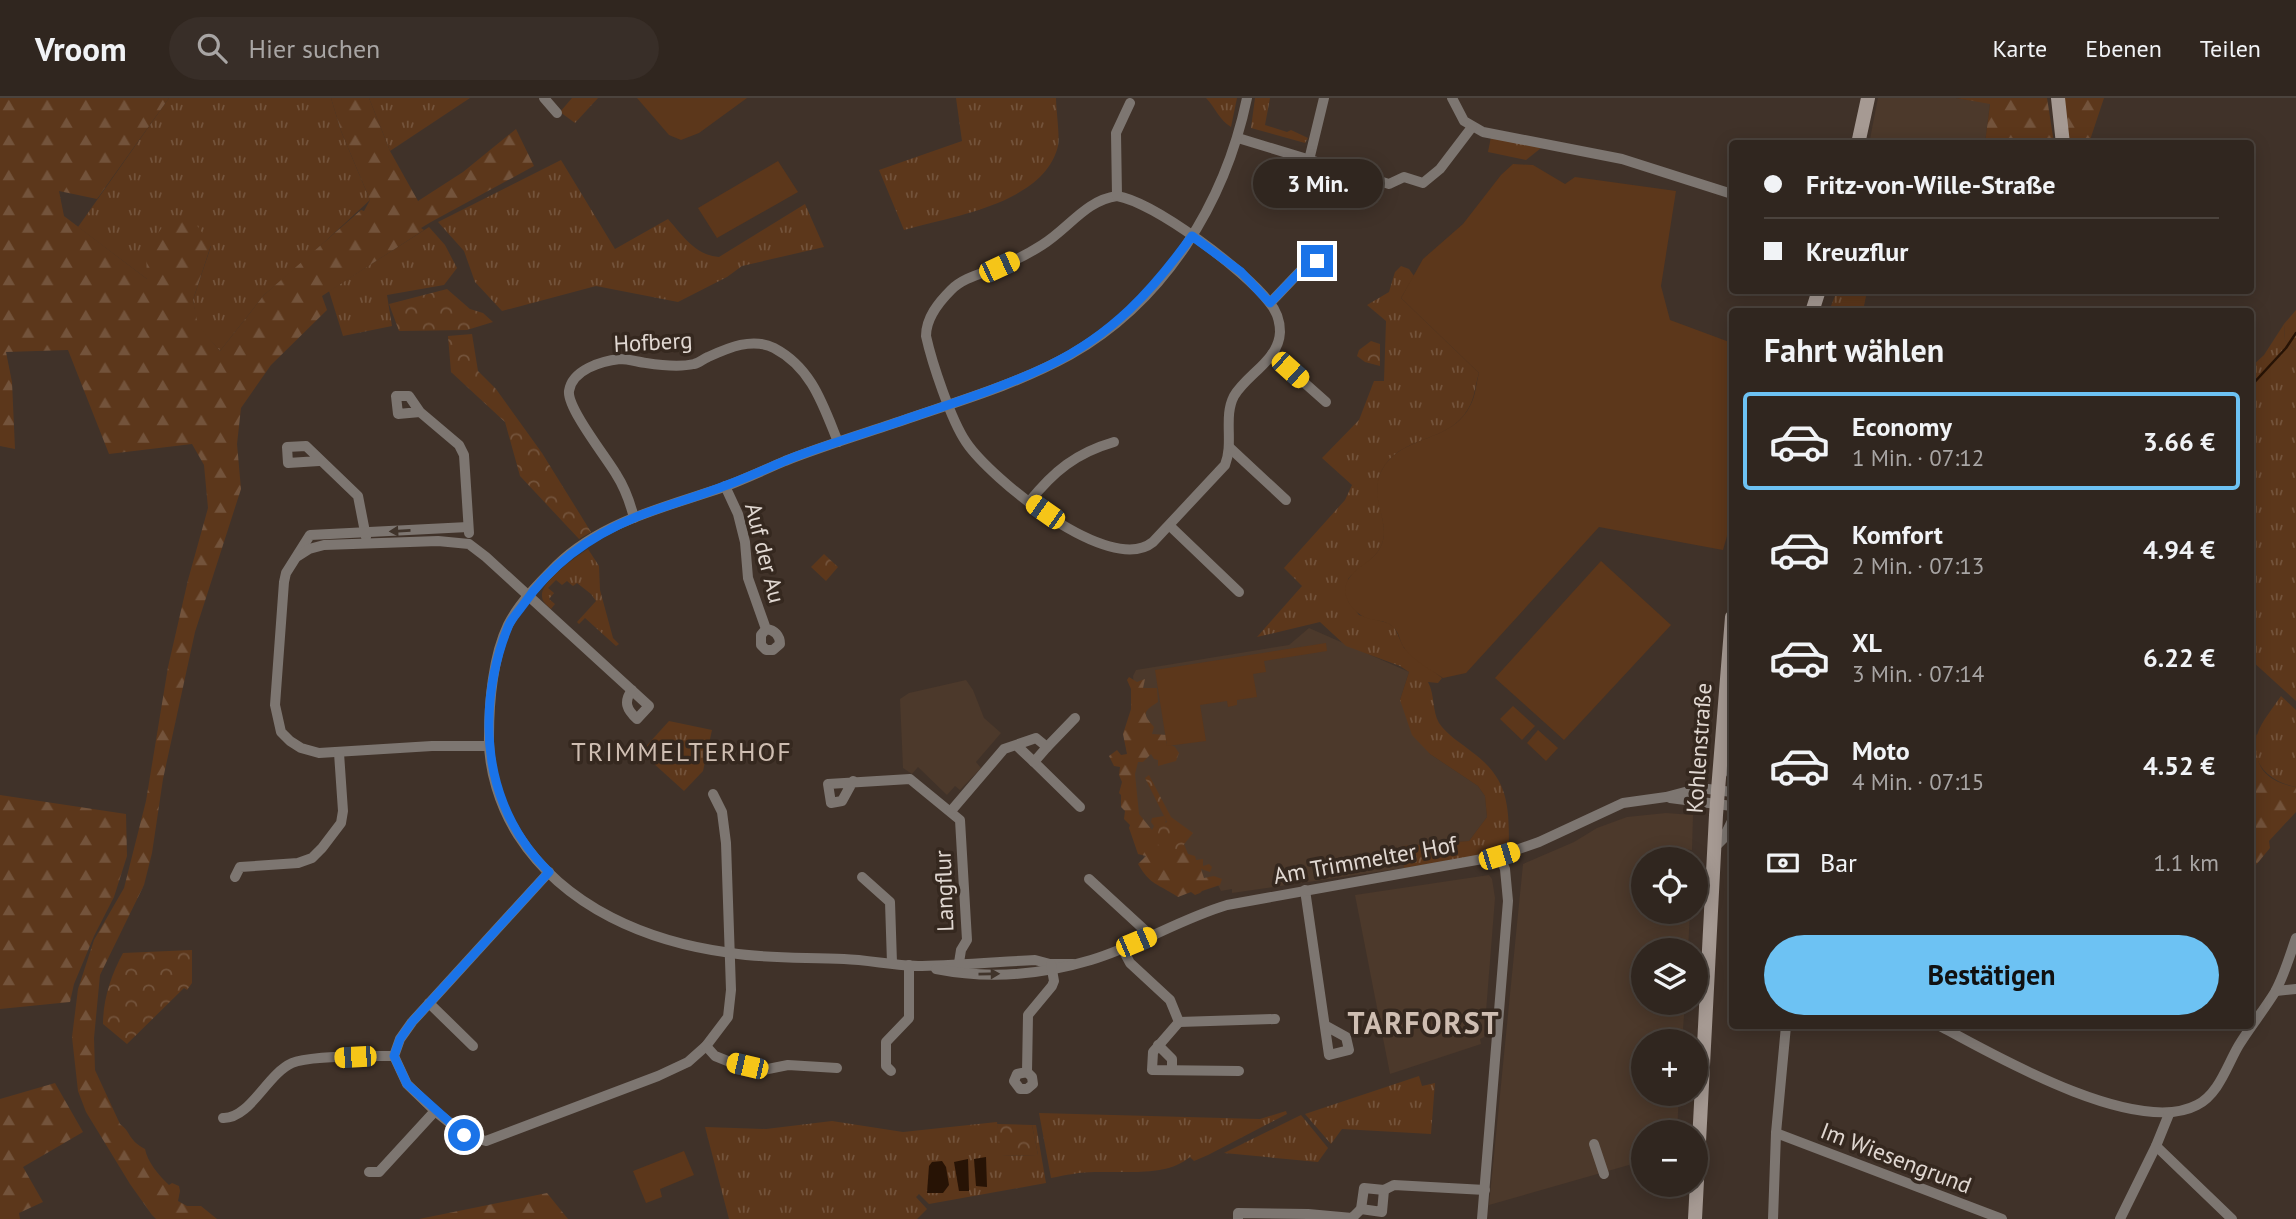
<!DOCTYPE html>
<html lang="de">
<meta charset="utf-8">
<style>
:root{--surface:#30261f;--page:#382e28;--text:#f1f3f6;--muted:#a8a5a4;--line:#4b433d;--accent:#6dc2f3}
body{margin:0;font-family:"PT Sans",sans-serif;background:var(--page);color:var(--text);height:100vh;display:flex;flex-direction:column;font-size:26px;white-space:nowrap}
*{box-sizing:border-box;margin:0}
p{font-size:23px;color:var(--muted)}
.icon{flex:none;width:38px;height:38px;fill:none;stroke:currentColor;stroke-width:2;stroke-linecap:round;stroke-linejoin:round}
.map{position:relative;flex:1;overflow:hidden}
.details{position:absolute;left:1729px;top:210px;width:525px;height:721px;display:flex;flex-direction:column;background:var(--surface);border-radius:7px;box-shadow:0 4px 18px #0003,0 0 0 2px var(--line)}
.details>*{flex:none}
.banner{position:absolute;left:1729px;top:42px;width:525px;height:154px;border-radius:7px;box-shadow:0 4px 18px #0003,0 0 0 2px var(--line);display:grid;align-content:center;height:154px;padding:0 35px;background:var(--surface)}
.buttons{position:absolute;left:1631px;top:749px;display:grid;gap:14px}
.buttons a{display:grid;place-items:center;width:77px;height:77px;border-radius:50%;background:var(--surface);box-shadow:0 4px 18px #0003,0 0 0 2px var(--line);font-size:35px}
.end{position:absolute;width:32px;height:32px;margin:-16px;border:9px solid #1a73e8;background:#fff;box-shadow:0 0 0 4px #fff}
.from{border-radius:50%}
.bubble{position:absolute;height:49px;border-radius:24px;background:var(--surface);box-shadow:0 4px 18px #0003,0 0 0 2px var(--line);font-size:23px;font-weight:600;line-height:49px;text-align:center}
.car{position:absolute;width:21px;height:42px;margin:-21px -10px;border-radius:9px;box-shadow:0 0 5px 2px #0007;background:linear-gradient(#f5c518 24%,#345 0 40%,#f5c518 0 76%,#345 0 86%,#f5c518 0)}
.banner b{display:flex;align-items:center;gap:24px;height:66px;font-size:26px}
.banner b+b{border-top:2px solid var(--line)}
.banner i{width:18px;height:18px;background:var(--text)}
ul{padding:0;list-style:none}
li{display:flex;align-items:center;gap:21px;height:98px;margin:0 14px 10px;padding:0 21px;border:4px solid transparent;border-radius:7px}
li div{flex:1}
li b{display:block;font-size:26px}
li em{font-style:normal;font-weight:600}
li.on{border-color:var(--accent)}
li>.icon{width:63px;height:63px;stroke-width:1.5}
h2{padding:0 35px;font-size:32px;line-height:84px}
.pay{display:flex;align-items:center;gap:18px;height:77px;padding:0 35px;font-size:26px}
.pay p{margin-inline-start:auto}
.button{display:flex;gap:14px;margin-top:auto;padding:14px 35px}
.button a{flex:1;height:80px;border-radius:42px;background:var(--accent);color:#111;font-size:28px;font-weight:600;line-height:80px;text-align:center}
header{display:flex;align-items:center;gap:42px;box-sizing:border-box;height:98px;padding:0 35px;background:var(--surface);border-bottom:2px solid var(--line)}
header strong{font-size:33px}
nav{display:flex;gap:38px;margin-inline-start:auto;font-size:24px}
.search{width:490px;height:63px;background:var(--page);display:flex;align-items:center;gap:18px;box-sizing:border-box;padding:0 24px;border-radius:38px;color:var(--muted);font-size:26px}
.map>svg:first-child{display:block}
</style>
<header>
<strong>Vroom</strong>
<div class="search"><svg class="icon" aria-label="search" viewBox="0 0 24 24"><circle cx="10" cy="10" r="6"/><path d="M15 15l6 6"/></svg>Hier suchen</div>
<nav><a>Karte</a><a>Ebenen</a><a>Teilen</a></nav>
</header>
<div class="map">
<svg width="2296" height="1121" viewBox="0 0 2296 1121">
<defs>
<pattern id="grass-tufts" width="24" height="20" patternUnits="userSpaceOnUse" patternTransform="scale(1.75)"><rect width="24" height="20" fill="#5c371b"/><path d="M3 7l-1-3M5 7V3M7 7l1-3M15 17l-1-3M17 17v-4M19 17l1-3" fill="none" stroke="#73533b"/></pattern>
<pattern id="forest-firs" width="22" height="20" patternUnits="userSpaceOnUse" patternTransform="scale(1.75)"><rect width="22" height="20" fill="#5c371b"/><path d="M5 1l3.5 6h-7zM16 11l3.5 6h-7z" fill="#73533b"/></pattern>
<pattern id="park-crowns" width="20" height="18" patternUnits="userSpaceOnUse" patternTransform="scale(1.75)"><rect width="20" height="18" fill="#5c371b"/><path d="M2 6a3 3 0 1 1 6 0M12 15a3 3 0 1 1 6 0" fill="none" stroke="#73533b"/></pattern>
</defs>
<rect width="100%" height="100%" fill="#403229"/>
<g fill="#4c392b">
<polygon points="1878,0 1956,0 1990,5 1985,45 1869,46"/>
<polygon points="1309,530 1409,574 1400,602 1430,656 1478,688 1485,698 1487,719 1469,743 1402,748 1404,770 1232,795 1232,791 1221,793 1217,785 1148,772 1125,704 1138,642 1133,578 1136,572 1289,547"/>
<polygon points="966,582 973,592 984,620 1001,635 976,664 981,670 960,692 955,688 947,697 918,669 912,676 903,670 900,601 909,595"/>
<polygon points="1666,715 1693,717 1692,752 1682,751 1682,761 1643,761 1643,814 1690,814 1688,852 1643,852 1643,905 1685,905 1682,943 1643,943 1643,996 1679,996 1677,1034 1643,1034 1643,1063 1489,1107 1523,766 1574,744 1597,730 1627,719"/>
<polygon points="1489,777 1492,781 1495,800 1484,939 1480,941 1481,946 1390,976 1355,797"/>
</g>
<g fill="url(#grass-tufts)">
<polygon points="169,0 331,0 341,33 370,102 304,163 264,197 220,253 197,227 193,202 211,148 147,181 78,129"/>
<polygon points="369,0 470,0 390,53"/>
<polygon points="572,0 598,0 575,25 560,14"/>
<path d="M956 0H1056C1056 12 1060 38 1058 48 1044 106 952 118 904 132L879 72 962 43Z"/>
<path d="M1206 0H1237L1231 29C1219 22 1215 9 1206 0Z"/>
<polygon points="1255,0 1270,0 1265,27 1287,34 1291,32 1308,40 1305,45 1251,30"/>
<polygon points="1491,39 1541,50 1526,62 1488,54"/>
<path d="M561 62 615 151 668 121C683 138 695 157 719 159L805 106 824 149 742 168 727 179 678 204 596 188 502 213 475 184 464 153 438 124Z"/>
<polygon points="429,129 445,147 457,170 444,187 387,197 392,228 343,238 329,193"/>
<path d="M1401 168 1409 171 1414 178 1401 200 1479 275C1475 287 1475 300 1468 311 1448 345 1406 337 1385 367 1366 394 1391 422 1382 446 1376 462 1358 469 1348 481V503L1359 517 1388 525 1394 529 1404 550 1442 580 1438 585 1428 584C1435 597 1432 613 1439 625 1447 637 1461 645 1472 654 1509 681 1509 708 1509 750L1486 756 1404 770 1402 748 1469 743 1487 719 1485 698 1478 688 1430 656 1412 637 1400 602 1409 574 1400 568 1346 548 1320 524 1257 539 1302 488 1284 470 1345 402 1352 387 1322 360 1359 322 1374 283H1384L1386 223 1367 207 1389 194 1395 174Z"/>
<polygon points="1837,193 1867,193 1863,213 1829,213"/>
<polygon points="2284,226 2285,242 2296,253 2296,603 2251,562 2251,269 2264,257"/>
<path d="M588 451 599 468 600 492 613 540 619 546 616 548 585 520 579 526 577 524 596 503 591 496 577 485 573 488 567 483 562 487 556 482 548 490 554 495 549 501 555 506 551 511C547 507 542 504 542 498 540 484 577 458 588 451Z"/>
<path d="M2281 598 2296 612V689C2270 684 2249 666 2257 637 2261 624 2273 610 2281 598Z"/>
<polygon points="669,623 712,632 703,673 684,693 641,654"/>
<polygon points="1419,978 1422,988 1435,985 1431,1036 1342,1031 1331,1046 1305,1016"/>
<path d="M1286 1013 1287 1016 1208 1057 1194 1063 1190 1059C1166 1079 1127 1073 1095 1074 1080 1074 1066 1077 1051 1080L1039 1015 1260 1021Z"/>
<polygon points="1301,1017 1328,1050 1318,1064 1224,1055"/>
<polygon points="832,1023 903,1034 997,1024 1002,1058 1038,1057 1032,1027 1036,1027 1046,1085 929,1106 919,1096 916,1099 927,1111 917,1121 729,1121 705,1029 766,1031"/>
</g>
<g fill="url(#forest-firs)">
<path d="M0 0H169L97 101 59 93 64 118 147 181 146 154 170 117 193 122 211 147 193 202 198 227 220 253 264 197 361 112 364 113 370 102 341 33 331 0H369L390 53 418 103 463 74 516 31 534 68 431 124 421 130 424 132 322 198 327 212 271 267 241 310 237 346 241 391 195 534 163 681 152 755 144 787 100 877 94 940 95 972 120 1026C132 1035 127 1041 145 1051 147 1063 159 1078 169 1087L172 1085 179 1088 180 1093 178 1103 187 1108H201L217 1121H156L152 1117 130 1086 86 1014 78 993 72 939 78 891 94 842 124 790 146 703 168 569 188 482 208 410 204 367 192 346 109 356 68 252 6 254 12 284 15 351 0 348Z"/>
<polygon points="1956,0 2047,0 2054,45 1985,45 1990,6"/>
<polygon points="2062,0 2104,0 2089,45 2069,45"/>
<polygon points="2296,212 2296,253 2285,242 2284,226"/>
<path d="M1129 579 1137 584 1145 581 1143 590H1157L1158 604C1142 614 1143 616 1154 629L1152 636 1167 637 1166 645 1175 649 1179 655 1176 663 1158 668V662L1154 661 1151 656 1143 664H1138L1135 676 1139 716 1152 732 1154 728 1151 724 1152 720 1164 718 1166 723 1162 731 1184 746 1188 756 1195 758 1196 762 1203 761V768L1209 766 1212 769 1210 774 1201 771 1204 780 1214 778 1222 781 1220 787 1202 793 1200 795 1195 797 1191 794 1178 799C1157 785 1151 788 1138 766L1146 758 1138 756 1129 730 1130 727 1124 721 1125 713 1121 709V697L1119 695 1122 684 1119 677 1120 669 1114 668 1109 658 1117 652 1121 657 1127 656 1123 636 1131 611V591L1127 582Z"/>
<path d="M2257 636C2253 668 2264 683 2296 689V714L2269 743 2270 750 2251 773V646Z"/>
<polygon points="0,697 126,716 127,758 114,799 94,838 74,886 70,904 0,911"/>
<polygon points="55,985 83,1034 23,1069 43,1104 19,1115 20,1121 0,1121 0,1001"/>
<polygon points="547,1095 568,1121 419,1121"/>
</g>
<g fill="url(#park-crowns)">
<polygon points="447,191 470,211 483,215 493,224 467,232 399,233 389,206"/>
<polygon points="472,236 478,273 496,291 542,355 591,434 579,441 520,378 505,324 451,274 448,238"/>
<polygon points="1371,243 1380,246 1380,268 1365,264 1357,258 1359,252"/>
<polygon points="824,456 838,469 826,483 811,469"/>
<path d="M1149 677 1171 719 1193 735 1178 754C1169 756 1160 751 1156 743L1160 727 1167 724 1145 680Z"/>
<path d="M192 852V885L187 892 184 890 127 946 103 926C103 902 111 877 123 855Z"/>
<polygon points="997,1026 1032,1027 1038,1057 1001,1058"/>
</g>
<g fill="#5c371b">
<polygon points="637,0 747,0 699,35 681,42 669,37"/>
<polygon points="778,63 798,94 717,140 698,110"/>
<path d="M1513 66 1533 67 1565 86 1575 79 1676 93 1661 188 1670 222 1732 245V420L1723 452 1599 429 1466 575 1443 580C1431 572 1414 563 1405 551 1399 544 1400 534 1392 528 1385 522 1375 523 1367 520 1355 516 1342 501 1346 487 1351 469 1374 465 1381 448 1392 423 1366 398 1383 370 1405 335 1452 346 1471 306 1476 296 1476 285 1479 275L1401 200 1423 161 1463 126 1501 77Z"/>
<polygon points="1601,463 1671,527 1564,642 1495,580"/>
<polygon points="1326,545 1327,553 1264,563 1266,574 1253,576 1257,599 1237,602 1237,607 1228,609 1227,603 1200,607 1206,643 1167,648 1155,572"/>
<polygon points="1513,608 1535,628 1522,642 1500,621"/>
<polygon points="1538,632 1558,650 1546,663 1527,645"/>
<polygon points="684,1053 694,1077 660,1091 662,1099 646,1105 633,1073"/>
</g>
<g fill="#271305">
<polygon points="986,1059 987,1089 976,1088 974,1061"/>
<polygon points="968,1061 969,1093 959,1093 954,1064"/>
<polygon points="942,1063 946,1069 949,1087 943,1095 927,1095 929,1068 932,1064"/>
</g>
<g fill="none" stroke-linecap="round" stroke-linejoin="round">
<polyline stroke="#271305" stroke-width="2.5" points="2250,289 2286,250 2296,235"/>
<g stroke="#7d7671" stroke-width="10">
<polyline points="544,0 557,15"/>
<polyline points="1452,0 1464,23 1483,34 1622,61 1732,96"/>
<polyline points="1238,40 1389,86 1404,79 1423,85 1440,71 1472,29"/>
<polyline points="1309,62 1324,0"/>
<path d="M1117 98C1154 104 1246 173 1269 204 1276 212 1280 223 1280 234 1279 262 1247 276 1234 298 1223 319 1234 345 1225 367L1153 444C1110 479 990 380 966 344 951 322 932 265 926 238 926 220 938 205 951 192 964 179 982 176 999 169 1014 163 1028 156 1042 147 1068 131 1086 102 1117 98Z"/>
<polyline points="1117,98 1116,35 1130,5"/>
<polyline points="1270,205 1310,163 1317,163"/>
<polyline points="1272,256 1326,304"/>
<polyline points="420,314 398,316 396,298 409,298 420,314 459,347 464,357 469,435"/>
<polyline points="1230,350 1286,402"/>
<polyline points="319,363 288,365 287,349 306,348 358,398 366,439"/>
<path d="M725 388 738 416 745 444 748 480 766 531C775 532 780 538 780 546L773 552H766L761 547V537L766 531"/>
<path d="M1029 404C1054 373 1076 355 1114 344"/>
<path d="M634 420C630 404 625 390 616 376 606 359 567 310 569 293 572 272 601 263 620 261 628 261 638 264 646 265 659 267 681 269 694 266 699 265 703 261 708 259 728 250 752 239 774 250 812 270 823 307 838 344"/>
<polyline points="1170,428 1239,494"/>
<polyline points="468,429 310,437 286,475 284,484 275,607 281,634 290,643 301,650 319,655 432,648 488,648"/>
<path d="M298 458 309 451 324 447 438 443 469 446 486 459 649 608 637 621C627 612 623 604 632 592"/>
<polyline points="1047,649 1075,620"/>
<polyline points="1721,663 1732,677"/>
<polyline points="1034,664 1080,709"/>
<polyline points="853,683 842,703 831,705 828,686 910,681 960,722 967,842 961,852 958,871"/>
<polyline points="1670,700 1732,708"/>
<polyline points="951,713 1004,651 1036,640 1047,649 1034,664 1016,647"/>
<polyline points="1715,749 1723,741 1732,723"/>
<polyline points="549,774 412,924 400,941 394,958 407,986 435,1013 465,1037 486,1043 658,978 688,964 706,948 728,919 731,892 726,745 722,714 713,696"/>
<polyline points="235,779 240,769 298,765 312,760 322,750 341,725 343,713 339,655"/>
<polyline points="862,779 890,804 892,865"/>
<polyline points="1089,781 1150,837"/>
<polyline points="1305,792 1329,957 1349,952 1346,939 1326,928"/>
<polyline points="1122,850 1130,865 1170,902 1179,924 1153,954 1152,972 1239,973"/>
<path d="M1073 866H1050L1035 862C997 864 959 867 922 868 896 868 870 862 844 861 806 859 769 861 731 855 648 844 565 810 518 737 500 709 488 671 489 638 489 604 493 558 508 527 519 505 540 484 557 467 601 424 665 409 721 390 743 382 764 372 785 363 820 349 856 338 892 326 952 305 1014 288 1070 257 1165 203 1225 105 1247 0"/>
<path d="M936 871C987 881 1041 877 1091 862 1138 848 1180 821 1227 807L1499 758 1539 744 1623 705 1666 699 1700 690 1732 694"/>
<polyline points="2276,893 2296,891"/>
<polyline points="429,905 473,948"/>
<polyline points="1179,924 1275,921"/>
<path d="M1940 928C1995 958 2137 1039 2197 1007 2219 996 2227 967 2239 947 2250 929 2264 912 2275 894 2284 878 2290 857 2296 840"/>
<polyline points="1158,947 1172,961 1172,972"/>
<polyline points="706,948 715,958 730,964 763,972 788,967 837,970"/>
<polyline points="891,973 886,968 886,944 909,920 909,867"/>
<polyline points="1027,974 1032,979 1033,986 1027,991 1020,991 1014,983 1017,976 1027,974 1028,917 1052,888 1054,883 1051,866"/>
<path d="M223 1020C250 1021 267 976 292 965 310 957 372 958 394 958"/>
<polyline points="1776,1035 2002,1121"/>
<polyline points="1594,1046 1604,1076"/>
<polyline points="2156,1048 2232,1121"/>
<polyline points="369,1074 379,1074 435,1013"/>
<polyline points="1361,1111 1382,1114 1384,1092"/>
<polyline points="1238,1121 1238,1115 1308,1116 1352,1120 1361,1111 1364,1090 1384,1092 1394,1087 1485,1092"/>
<polyline points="1482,1121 1508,803 1505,771 1499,758"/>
<polyline points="1773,1121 1776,1035 1786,928"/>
<polyline points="2120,1121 2156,1048 2169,1016"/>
</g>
<g stroke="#a69a93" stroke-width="14">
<polyline points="2058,0 2063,46"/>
<polyline points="1858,46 1868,0"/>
<polyline points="1812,214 1819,192"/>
<polyline points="1695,1121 1716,717 1732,519"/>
</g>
</g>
<defs><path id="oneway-solid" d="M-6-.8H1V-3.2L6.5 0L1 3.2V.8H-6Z" transform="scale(1.75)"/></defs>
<g fill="#40342b">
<use href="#oneway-solid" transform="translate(400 433) rotate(177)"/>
<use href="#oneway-solid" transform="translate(989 876) rotate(-1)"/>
</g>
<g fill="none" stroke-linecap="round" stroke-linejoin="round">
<path stroke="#1a73e8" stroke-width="9" d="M464 1037 407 986 394 958 400 941 412 924 549 774C508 734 488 681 489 624 489 593 496 558 508 529 511 521 518 514 523 507 551 466 590 438 636 419 666 407 697 399 727 387 751 378 774 367 797 358 827 347 858 337 889 327 943 308 998 292 1050 267 1113 236 1152 193 1192 138L1241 174 1270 205 1310 163H1317"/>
</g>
<g text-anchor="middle" stroke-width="7" stroke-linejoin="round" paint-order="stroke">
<g font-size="23" fill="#e1d8d2" stroke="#35281f">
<text transform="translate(653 244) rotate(-3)" y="8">Hofberg</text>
<text transform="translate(765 455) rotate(76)" y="8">Auf der Au</text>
<text transform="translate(1699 650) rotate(-86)" y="8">Kohlenstraße</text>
<text transform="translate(1365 762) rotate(-10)" y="8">Am Trimmelter Hof</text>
<text transform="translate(944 793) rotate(-92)" y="8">Langflur</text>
<text transform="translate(1896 1060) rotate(21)" y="8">Im Wiesengrund</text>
</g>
<g font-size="26" letter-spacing="2" fill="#cfbeb2" stroke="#35281f">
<text x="682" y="663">TRIMMELTERHOF</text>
</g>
<g font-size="30" font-weight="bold" letter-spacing="2" fill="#cfbeb2" stroke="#35281f">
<text x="1424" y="936">TARFORST</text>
</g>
</g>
</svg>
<div class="buttons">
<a><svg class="icon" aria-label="locate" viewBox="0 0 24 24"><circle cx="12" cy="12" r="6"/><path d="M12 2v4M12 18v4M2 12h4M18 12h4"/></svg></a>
<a><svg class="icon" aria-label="layers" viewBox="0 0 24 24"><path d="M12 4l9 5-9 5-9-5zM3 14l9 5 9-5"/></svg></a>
<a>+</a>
<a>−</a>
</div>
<i class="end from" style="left:464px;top:1037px"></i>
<i class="end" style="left:1317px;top:163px"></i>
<div class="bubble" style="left:1253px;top:61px;width:130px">3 Min.</div>
<i class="car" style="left:999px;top:169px;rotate:65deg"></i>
<i class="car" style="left:1290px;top:272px;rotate:132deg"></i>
<i class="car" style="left:1045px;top:414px;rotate:305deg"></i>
<i class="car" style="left:1499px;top:758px;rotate:73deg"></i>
<i class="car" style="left:1136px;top:844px;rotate:67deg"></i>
<i class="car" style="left:355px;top:959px;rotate:267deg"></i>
<i class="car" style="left:747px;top:968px;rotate:283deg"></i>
<div class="banner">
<b><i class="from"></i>Fritz-von-Wille-Straße</b>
<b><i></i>Kreuzflur</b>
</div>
<section class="details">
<h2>Fahrt wählen</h2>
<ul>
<li class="on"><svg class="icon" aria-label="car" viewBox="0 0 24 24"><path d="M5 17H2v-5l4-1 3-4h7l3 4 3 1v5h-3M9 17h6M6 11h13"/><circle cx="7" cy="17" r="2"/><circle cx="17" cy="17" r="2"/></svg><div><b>Economy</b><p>1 Min. · 07:12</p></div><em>3.66 €</em></li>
<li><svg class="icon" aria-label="car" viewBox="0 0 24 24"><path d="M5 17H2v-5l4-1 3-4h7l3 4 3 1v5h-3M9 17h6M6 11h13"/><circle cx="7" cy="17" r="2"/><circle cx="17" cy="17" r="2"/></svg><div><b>Komfort</b><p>2 Min. · 07:13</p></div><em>4.94 €</em></li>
<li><svg class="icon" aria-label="car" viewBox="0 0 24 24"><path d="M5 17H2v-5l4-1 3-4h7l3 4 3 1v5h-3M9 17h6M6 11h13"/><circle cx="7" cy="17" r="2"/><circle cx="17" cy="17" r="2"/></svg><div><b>XL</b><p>3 Min. · 07:14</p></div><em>6.22 €</em></li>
<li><svg class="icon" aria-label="car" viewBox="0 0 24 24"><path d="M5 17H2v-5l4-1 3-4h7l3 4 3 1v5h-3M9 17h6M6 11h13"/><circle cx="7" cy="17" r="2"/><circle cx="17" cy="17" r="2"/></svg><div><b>Moto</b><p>4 Min. · 07:15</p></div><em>4.52 €</em></li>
</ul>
<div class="pay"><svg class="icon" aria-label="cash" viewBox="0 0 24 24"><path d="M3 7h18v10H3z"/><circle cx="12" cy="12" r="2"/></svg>Bar<p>1.1 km</p></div>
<div class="button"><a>Bestätigen</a></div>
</section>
</div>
